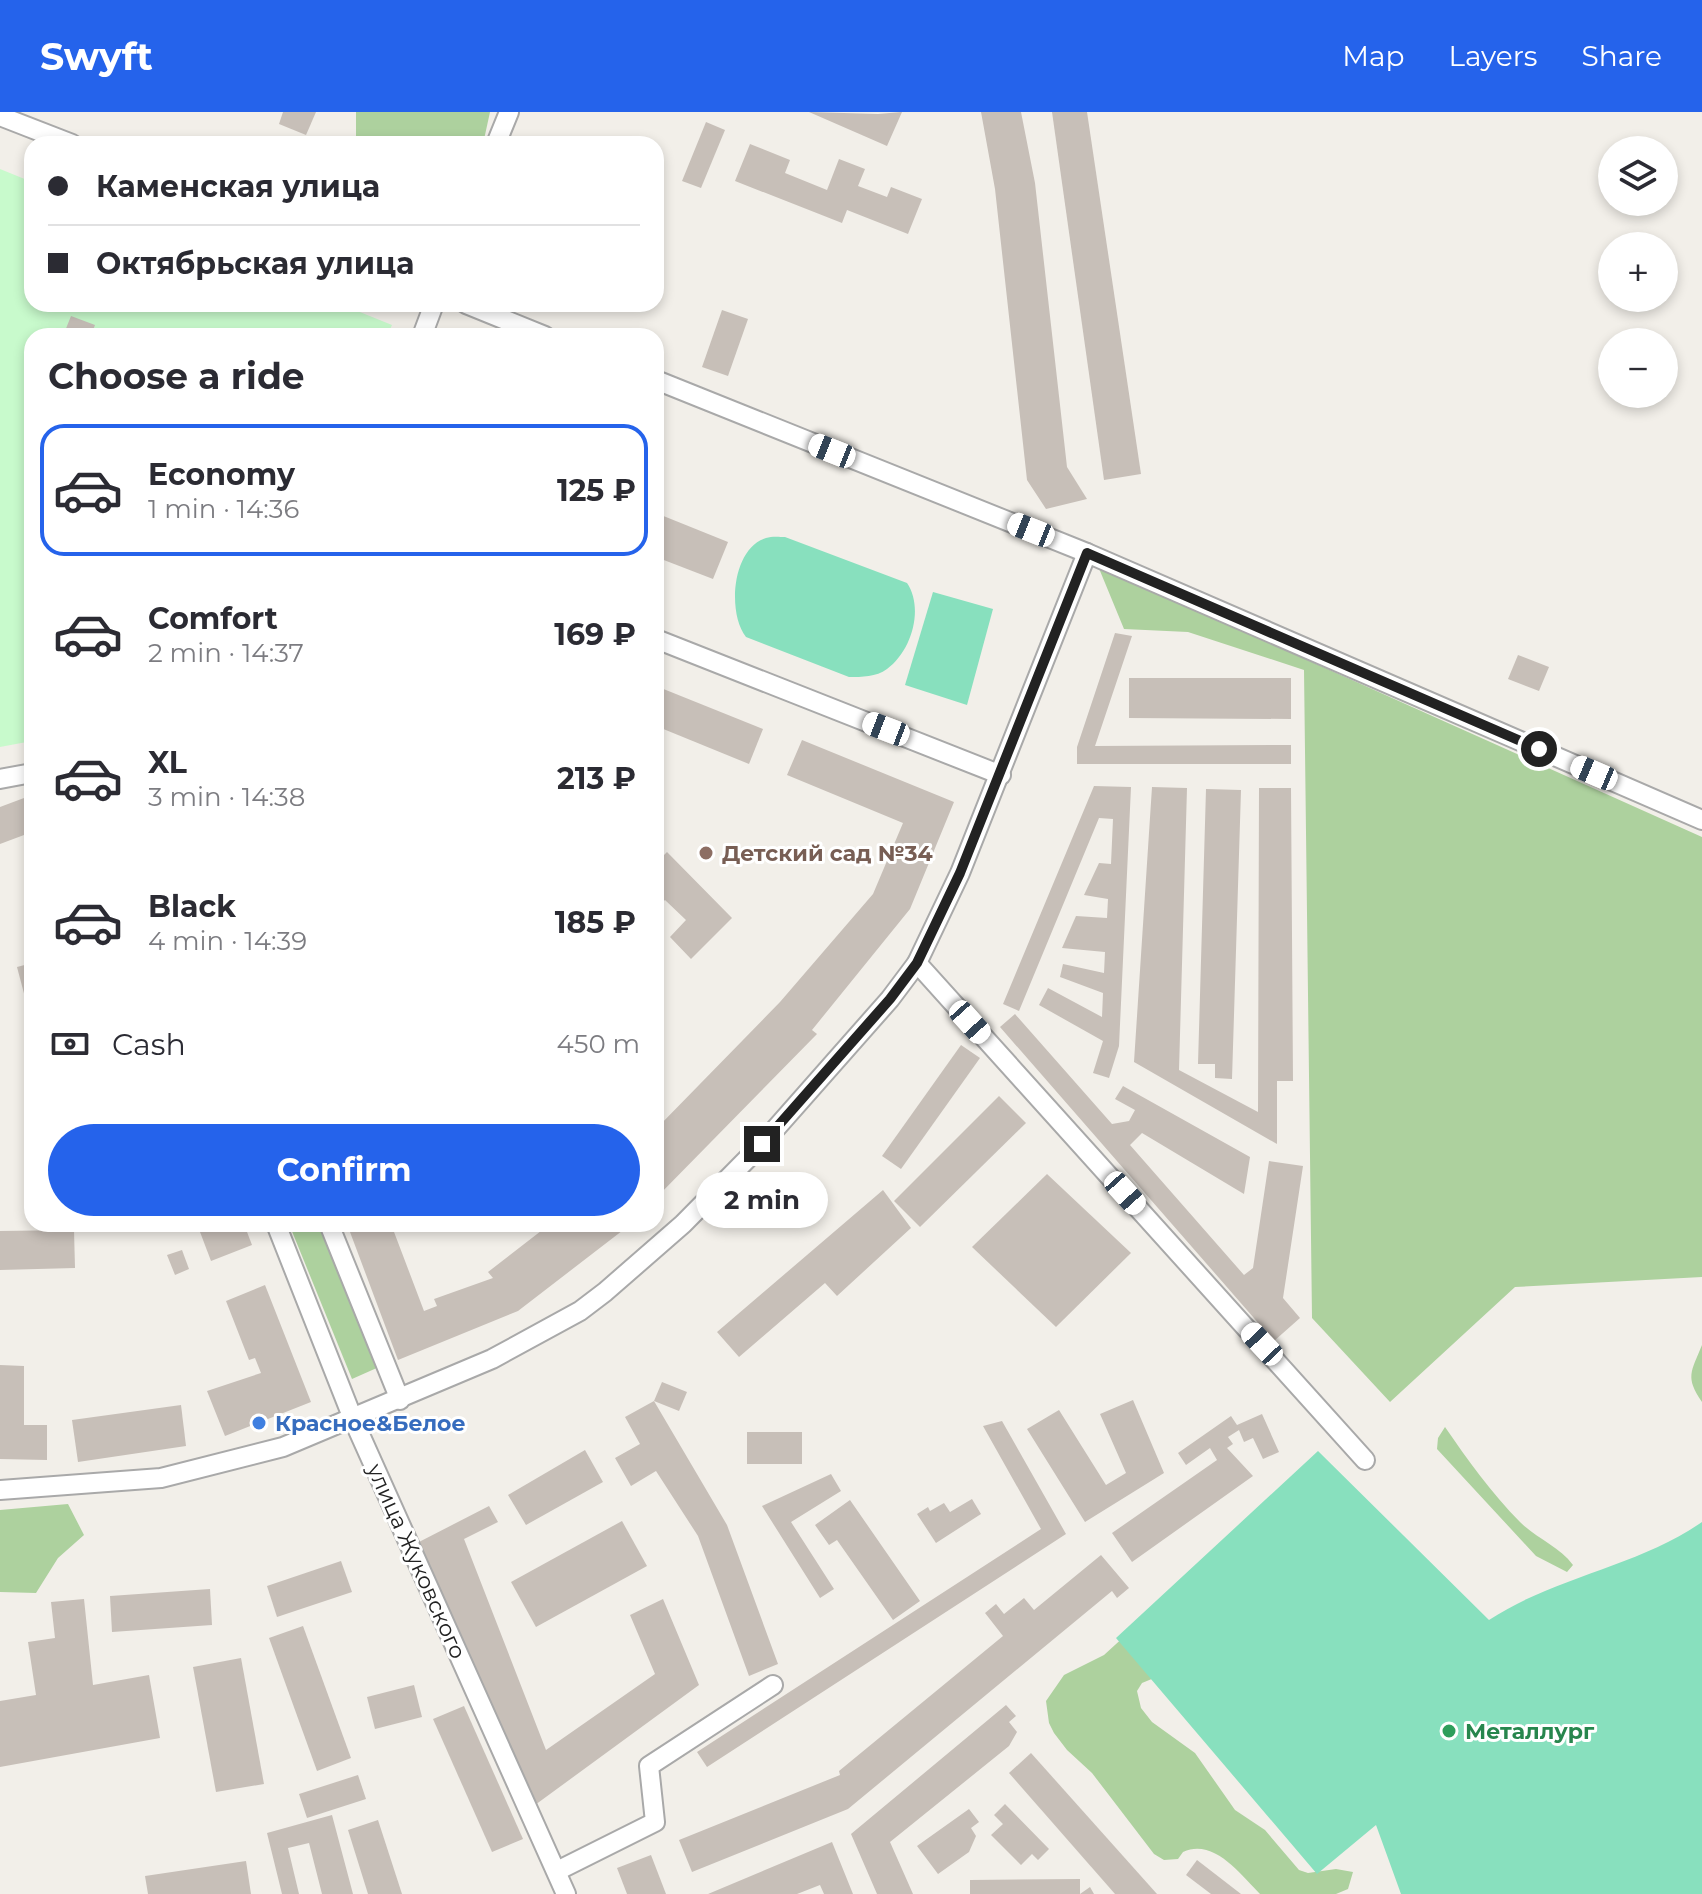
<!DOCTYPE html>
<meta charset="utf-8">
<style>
:root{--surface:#fff;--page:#f2f2f3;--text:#2b2b33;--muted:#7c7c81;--line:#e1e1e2;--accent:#2563eb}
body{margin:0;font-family:Montserrat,sans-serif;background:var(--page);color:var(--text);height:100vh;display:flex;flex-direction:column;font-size:30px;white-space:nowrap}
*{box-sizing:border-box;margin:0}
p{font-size:26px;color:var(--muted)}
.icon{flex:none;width:44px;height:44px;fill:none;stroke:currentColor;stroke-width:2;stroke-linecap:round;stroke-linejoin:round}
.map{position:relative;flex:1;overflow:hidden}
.sheet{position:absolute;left:24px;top:216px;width:640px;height:904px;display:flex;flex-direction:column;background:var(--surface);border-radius:24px;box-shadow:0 4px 12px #0003}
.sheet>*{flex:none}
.hud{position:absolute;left:24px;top:24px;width:640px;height:176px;border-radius:24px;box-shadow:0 4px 12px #0003;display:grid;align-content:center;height:176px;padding:0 24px;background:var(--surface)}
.controls{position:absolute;left:1598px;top:24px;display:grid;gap:16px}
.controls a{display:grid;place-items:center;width:80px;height:80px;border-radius:50%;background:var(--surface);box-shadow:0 4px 12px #0003;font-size:40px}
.end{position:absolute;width:36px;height:36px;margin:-18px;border:10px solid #222;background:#fff;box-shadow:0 0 0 4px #fff}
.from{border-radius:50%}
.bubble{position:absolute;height:56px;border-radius:28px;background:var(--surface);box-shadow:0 4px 12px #0003;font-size:26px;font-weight:700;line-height:56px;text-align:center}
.car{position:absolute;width:24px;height:48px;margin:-24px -12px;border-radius:10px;box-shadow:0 0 6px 2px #0007;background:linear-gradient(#fff 24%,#345 0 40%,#fff 0 76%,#345 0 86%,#fff 0)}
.hud b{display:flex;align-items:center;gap:28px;height:76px;font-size:30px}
.hud b+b{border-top:2px solid var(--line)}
.hud i{width:20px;height:20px;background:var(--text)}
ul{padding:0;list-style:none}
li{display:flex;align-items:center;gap:24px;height:132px;margin:0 16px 12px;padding:0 8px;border:4px solid transparent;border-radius:24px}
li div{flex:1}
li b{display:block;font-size:30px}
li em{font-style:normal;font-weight:700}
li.selected{border-color:var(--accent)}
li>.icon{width:72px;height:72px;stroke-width:1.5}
h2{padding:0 24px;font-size:36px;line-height:96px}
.pay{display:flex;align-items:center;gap:20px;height:88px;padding:0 24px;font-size:30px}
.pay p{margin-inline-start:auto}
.primary-button{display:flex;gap:16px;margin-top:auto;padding:16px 24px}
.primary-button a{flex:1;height:92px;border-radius:48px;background:var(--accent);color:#fff;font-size:32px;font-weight:700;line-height:92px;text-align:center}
header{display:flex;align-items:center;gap:48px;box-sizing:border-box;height:112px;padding:0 40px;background:var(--accent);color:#fff}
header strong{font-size:38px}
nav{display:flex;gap:44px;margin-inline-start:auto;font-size:28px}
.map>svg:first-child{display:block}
</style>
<header>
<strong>Swyft</strong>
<nav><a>Map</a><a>Layers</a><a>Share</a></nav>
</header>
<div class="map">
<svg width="1702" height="1782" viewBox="0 0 1702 1782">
<rect width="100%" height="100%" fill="#f2efe9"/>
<g fill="#add19e">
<polygon points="356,0 490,0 483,32 356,32"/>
<polygon points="1098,454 1702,725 1702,1165 1515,1175 1390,1290 1312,1206 1304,558 1188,520 1124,517"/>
<polygon points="289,1112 321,1112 379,1255 352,1267"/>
<path d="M1702 1233V1290C1685 1265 1691 1260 1702 1233Z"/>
<path d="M1445 1315C1467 1347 1492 1382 1520 1410 1537 1427 1559 1434 1573 1453L1567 1460 1536 1444 1437 1337 1438 1326Z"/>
<polygon points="68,1392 84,1423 58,1446 36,1481 0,1480 0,1398"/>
<path d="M1226 1428 1159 1564 1142 1571 1137 1579 1141 1596 1152 1610 1195 1641 1235 1698 1265 1718 1299 1758 1308 1761 1336 1757 1353 1760 1348 1777 1336 1782H1260C1240 1762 1214 1726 1183 1740L1178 1747 1164 1748 1154 1742 1092 1661 1067 1638 1054 1621 1049 1611 1046 1589 1064 1563 1104 1543 1161 1491 1188 1460Z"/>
</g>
<polygon fill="#c8facc" points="0,57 32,70 32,192 340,192 392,213 387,224 32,224 32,629 0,635"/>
<g fill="#88e0be">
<path d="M785 425 907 471C924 496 912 539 887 557 876 565 862 565 849 565L746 525C727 501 732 436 766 426 772 424 780 425 785 425Z"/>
<polygon points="933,480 993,497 967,593 905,573"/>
<path d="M1318 1339 1489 1508C1554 1465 1637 1455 1702 1410V1782H1401L1376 1713 1317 1762 1116 1526Z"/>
</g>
<g fill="#c7bfb8">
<polygon points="283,0 316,0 306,23 279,12"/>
<polygon points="809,0 878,2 902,0 887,34"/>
<polygon points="981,0 1021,0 1035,71 1067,355 1087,387 1046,397 1027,368 995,77"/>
<polygon points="1052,0 1087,0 1141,362 1104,368"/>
<polygon points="706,10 725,18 701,76 682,69"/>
<polygon points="750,32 790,48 785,61 827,78 839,47 865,57 858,74 887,85 891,75 922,87 908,122 847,98 842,111 735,69"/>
<polygon points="722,198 748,207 728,264 702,255"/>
<polygon points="71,204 95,213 91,224 63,224"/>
<polygon points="656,401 728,430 713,467 656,445"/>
<polygon points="1115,521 1132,524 1095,634 1291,633 1291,652 1077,652 1077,635"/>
<polygon points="1518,543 1549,555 1539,579 1508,567"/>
<polygon points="1129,566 1291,566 1291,607 1129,606"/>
<polygon points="656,574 763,617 749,652 656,614"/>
<polygon points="802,628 954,690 910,797 812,918 817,922 656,1086 656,1017 780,890 873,782 903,711 787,663"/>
<polygon points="1094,674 1131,675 1119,934 1109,966 1093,961 1103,929 1039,893 1048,876 1102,905 1103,881 1060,865 1063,852 1104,861 1105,840 1062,836 1076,804 1107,806 1108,787 1084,783 1099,751 1111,752 1113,707 1099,706 1019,899 1003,892"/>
<polygon points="1152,675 1187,676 1179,958 1258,1000 1259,676 1291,676 1293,969 1277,969 1277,1032 1134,950"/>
<polygon points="1206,677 1241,678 1232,967 1215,966 1215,952 1198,952"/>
<polygon points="32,683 32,720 0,732 0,695"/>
<polygon points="667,740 732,806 691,847 670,825 686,808 665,788 656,796 656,751"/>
<polygon points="32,851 32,908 31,908 17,855"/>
<polygon points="1015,902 1112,1012 1129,1009 1135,998 1115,987 1123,974 1250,1045 1244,1082 1142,1021 1130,1033 1244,1163 1253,1156 1269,1049 1303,1054 1283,1186 1300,1206 1274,1229 1000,915"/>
<polygon points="961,933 980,946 901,1057 882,1044"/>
<polygon points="999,984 1026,1011 920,1115 894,1089"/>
<polygon points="1047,1062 1131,1141 1056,1215 972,1135"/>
<polygon points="883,1078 911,1116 837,1184 825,1171 739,1245 717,1220"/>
<polygon points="197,1112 244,1112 252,1133 211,1149"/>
<polygon points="347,1112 391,1112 424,1199 437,1194 434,1187 493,1166 488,1160 550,1112 631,1112 518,1199 398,1248"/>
<polygon points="74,1118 75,1156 0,1158 0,1119"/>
<polygon points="182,1138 189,1157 175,1163 167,1143"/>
<polygon points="265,1173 311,1290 225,1324 207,1279 261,1261 255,1246 249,1248 226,1189"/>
<polygon points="0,1253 24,1254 24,1313 47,1313 47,1348 0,1347"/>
<polygon points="662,1270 687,1280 679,1299 654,1289"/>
<polygon points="1133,1288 1164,1361 1085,1410 1027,1317 1059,1298 1106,1373 1126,1361 1100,1302"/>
<polygon points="654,1289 727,1413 778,1552 749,1564 698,1424 656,1359 631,1374 615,1346 640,1332 625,1305"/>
<polygon points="181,1293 186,1334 78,1350 72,1308"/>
<polygon points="1262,1302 1279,1340 1263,1347 1253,1326 1244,1330 1239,1318 1228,1325 1233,1332 1227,1336 1253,1364 1132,1450 1112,1421 1217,1348 1210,1336 1186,1353 1178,1341 1231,1304 1237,1313"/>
<polygon points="1002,1309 1066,1422 707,1655 697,1640 1041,1417 983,1314"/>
<rect x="747" y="1320" width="55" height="32"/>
<polygon points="585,1338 603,1370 526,1413 508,1383"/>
<polygon points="831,1362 841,1379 791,1410 834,1477 820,1486 762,1394"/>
<polygon points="972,1387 981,1402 936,1431 917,1402 928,1395 930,1399 944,1391 950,1400"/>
<polygon points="850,1388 920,1489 893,1508 837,1428 829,1433 815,1413"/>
<polygon points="489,1394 498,1410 464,1427 546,1638 655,1562 630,1503 663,1487 699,1573 535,1693 419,1430"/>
<polygon points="622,1409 647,1454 536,1515 511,1470"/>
<polygon points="1101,1443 1129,1476 1117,1486 1112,1479 848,1697 692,1760 679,1728 840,1663 839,1659 1003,1524 985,1501 996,1492 1004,1502 1024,1486 1034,1498"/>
<polygon points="341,1449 352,1480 277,1505 267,1474"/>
<polygon points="210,1477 212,1513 112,1520 110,1484"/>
<polygon points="84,1487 93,1573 149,1563 160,1626 0,1655 0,1589 36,1583 28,1530 55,1526 51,1490"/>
<polygon points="303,1514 351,1646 317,1659 269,1526"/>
<polygon points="241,1546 264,1672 216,1680 193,1555"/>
<polygon points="414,1573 422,1605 375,1617 367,1585"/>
<polygon points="1006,1593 1016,1604 1009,1610 1017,1620 1009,1634 890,1730 913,1782 877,1782 851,1722"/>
<polygon points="464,1594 523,1727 492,1740 433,1607"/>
<polygon points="1031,1641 1157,1782 1115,1782 1009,1661"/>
<polygon points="358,1663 366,1687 307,1706 299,1682"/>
<polygon points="1005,1692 1049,1737 1038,1748 1032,1742 1021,1753 991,1723 1003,1712 994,1703"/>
<polygon points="969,1697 979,1710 971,1716 976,1724 969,1740 938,1762 917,1734"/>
<polygon points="332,1703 353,1782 322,1782 309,1731 288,1736 299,1782 282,1782 267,1721"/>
<polygon points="378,1708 402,1782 368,1782 348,1718"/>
<polygon points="832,1730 853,1782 824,1782 820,1773 797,1782 708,1782"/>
<polygon points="651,1743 666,1782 627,1782 617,1756"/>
<polygon points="1197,1748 1241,1782 1211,1782 1186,1763"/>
<polygon points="246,1749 251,1782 148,1782 145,1764"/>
<polygon points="1080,1767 1080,1782 1090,1775 1094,1782 970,1782 970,1768"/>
</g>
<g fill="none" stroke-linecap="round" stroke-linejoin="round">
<defs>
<g id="minor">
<polyline points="0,4 72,32"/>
<polyline points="496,32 509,0"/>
<polyline points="466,192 545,224"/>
<polyline points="422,224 434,192"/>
<polyline points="656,268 1087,441 1702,708"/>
<polyline points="656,527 1001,663"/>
<polyline points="0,667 32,661"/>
<polyline points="917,851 1365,1348"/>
<polyline points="276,1112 353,1307 566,1782"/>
<polyline points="329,1112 400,1288"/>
<polyline points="0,1378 161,1366 283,1335 492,1247 580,1199 605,1180 683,1112 762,1032 890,887 917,851 960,761 1087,441"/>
<polyline points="557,1759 655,1710 649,1654 773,1573"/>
</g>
</defs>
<use href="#minor" stroke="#a9a9a9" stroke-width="22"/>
<use href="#minor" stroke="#fff" stroke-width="18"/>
</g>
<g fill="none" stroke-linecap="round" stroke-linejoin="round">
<polyline stroke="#222" stroke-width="10" points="762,1032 890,887 917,851 960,761 1087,441 1539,637"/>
</g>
<circle fill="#8d6e63" stroke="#fff" stroke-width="3" cx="706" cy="741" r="8"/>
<circle fill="#3f7fe0" stroke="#fff" stroke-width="3" cx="259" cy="1311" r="8"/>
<circle fill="#2e9e5b" stroke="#fff" stroke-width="3" cx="1449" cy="1619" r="8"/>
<g text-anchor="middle" stroke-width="6" stroke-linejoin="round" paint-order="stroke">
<g font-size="22" font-weight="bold" fill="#785e54" stroke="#fff" text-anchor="start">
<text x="722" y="749">Детский сад №34</text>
</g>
<g font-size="22" font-weight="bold" fill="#366cbe" stroke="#fff" text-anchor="start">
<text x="275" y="1319">Красное&amp;Белое</text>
</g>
<g font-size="22" fill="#222" stroke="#fff">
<text transform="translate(417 1449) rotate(66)" y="8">улица Жуковского</text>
</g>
<g font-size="22" font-weight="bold" fill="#27864d" stroke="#fff" text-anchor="start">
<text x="1465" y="1627">Металлург</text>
</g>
</g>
</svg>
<div class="controls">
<a><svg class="icon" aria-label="layers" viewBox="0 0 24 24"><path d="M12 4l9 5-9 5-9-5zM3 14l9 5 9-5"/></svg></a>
<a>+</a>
<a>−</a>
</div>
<i class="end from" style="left:1539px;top:637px"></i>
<i class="end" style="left:762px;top:1032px"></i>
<div class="bubble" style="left:696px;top:1060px;width:132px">2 min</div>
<i class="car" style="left:832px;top:339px;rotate:292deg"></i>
<i class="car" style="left:1031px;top:418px;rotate:292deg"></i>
<i class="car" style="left:886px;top:617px;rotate:291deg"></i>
<i class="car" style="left:1594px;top:661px;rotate:293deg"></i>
<i class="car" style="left:970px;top:910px;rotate:138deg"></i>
<i class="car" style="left:1125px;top:1081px;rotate:138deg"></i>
<i class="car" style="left:1262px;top:1232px;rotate:317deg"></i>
<div class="hud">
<b><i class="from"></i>Каменская улица</b>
<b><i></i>Октябрьская улица</b>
</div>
<section class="sheet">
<h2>Choose a ride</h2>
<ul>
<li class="selected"><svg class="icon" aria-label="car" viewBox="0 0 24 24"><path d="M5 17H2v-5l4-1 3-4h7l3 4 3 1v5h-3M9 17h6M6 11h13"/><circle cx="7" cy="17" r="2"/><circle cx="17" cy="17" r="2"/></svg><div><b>Economy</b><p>1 min · 14:36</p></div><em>125 ₽</em></li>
<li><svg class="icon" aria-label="car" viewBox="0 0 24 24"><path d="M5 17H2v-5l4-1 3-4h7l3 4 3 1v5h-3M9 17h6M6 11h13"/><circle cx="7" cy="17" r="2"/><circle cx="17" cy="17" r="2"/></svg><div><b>Comfort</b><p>2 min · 14:37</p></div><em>169 ₽</em></li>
<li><svg class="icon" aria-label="car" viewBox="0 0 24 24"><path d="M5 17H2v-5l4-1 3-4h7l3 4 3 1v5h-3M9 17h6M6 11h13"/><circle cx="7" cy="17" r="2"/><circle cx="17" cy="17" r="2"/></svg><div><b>XL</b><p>3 min · 14:38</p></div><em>213 ₽</em></li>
<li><svg class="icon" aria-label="car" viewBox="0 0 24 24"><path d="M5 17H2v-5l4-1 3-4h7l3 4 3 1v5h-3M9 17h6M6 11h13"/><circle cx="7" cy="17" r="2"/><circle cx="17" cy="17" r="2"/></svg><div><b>Black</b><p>4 min · 14:39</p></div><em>185 ₽</em></li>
</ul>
<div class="pay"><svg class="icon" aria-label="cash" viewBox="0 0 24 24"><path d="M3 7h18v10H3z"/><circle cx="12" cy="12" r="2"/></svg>Cash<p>450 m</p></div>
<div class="primary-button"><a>Confirm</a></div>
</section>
</div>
